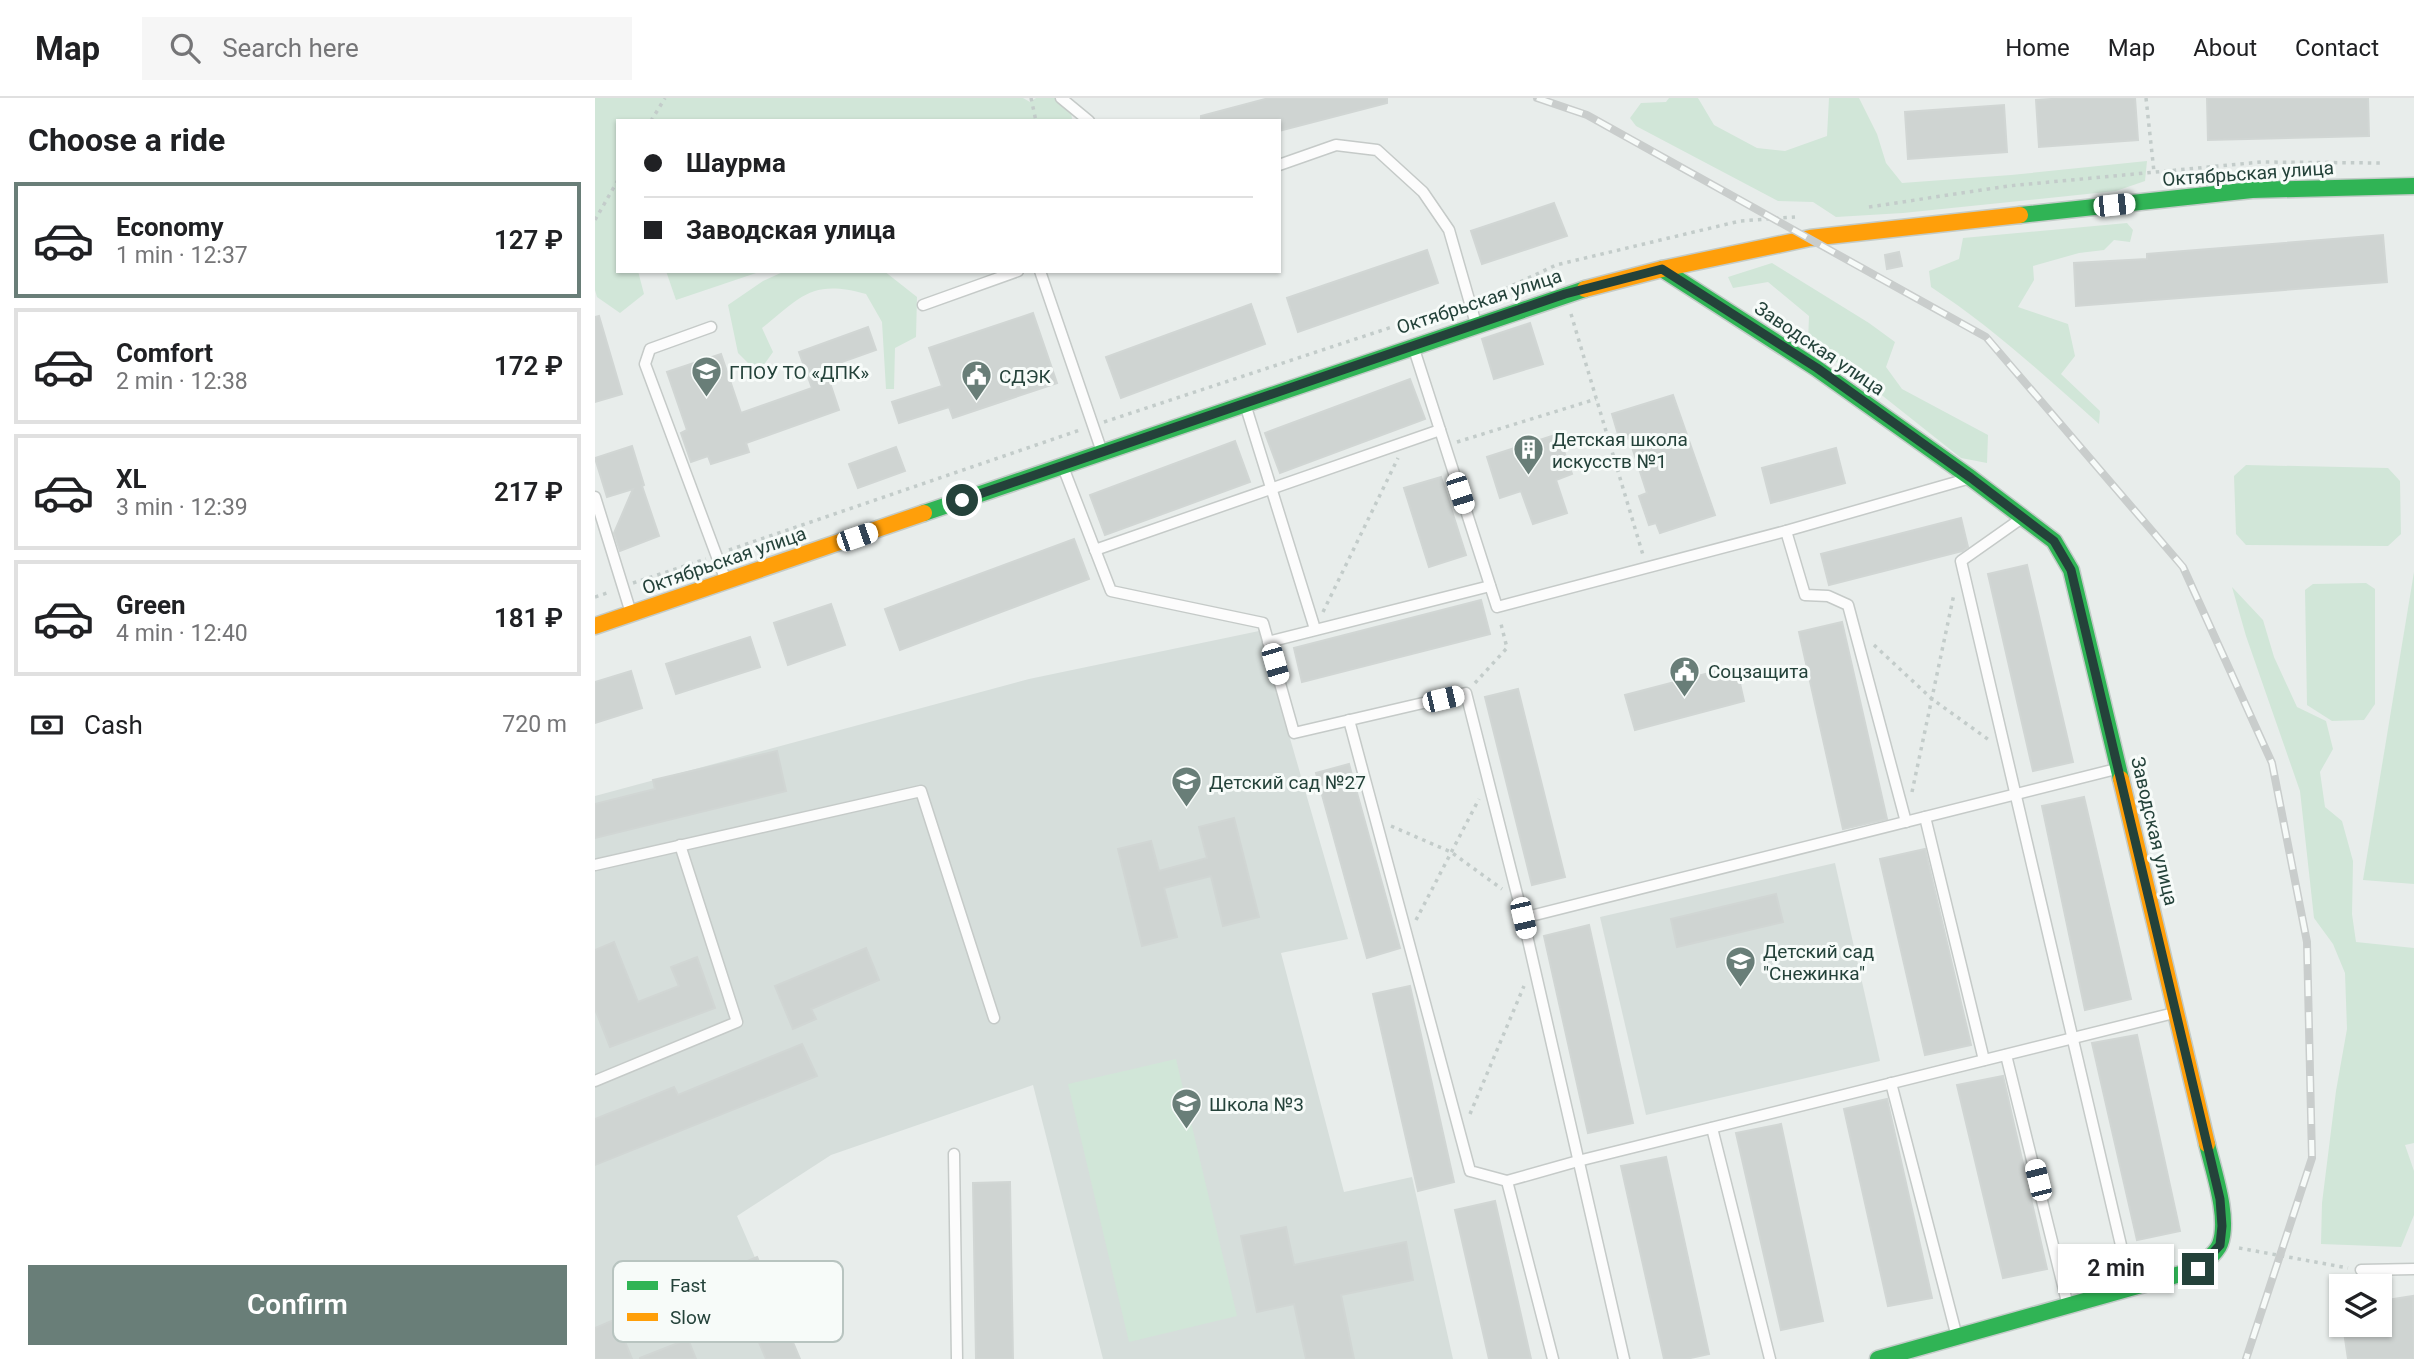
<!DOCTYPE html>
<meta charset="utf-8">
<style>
:root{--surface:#fff;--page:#f6f6f6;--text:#202124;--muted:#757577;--line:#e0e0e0;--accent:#697e78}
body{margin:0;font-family:Roboto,sans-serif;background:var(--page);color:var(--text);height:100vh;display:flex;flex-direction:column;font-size:26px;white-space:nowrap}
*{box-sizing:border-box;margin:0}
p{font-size:23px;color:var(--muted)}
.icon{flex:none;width:38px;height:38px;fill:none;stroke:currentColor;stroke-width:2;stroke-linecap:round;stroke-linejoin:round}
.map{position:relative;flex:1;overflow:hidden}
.sheet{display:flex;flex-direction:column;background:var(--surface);width:595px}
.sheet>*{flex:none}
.hud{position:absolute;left:21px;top:21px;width:665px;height:154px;border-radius:0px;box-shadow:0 2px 5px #0004;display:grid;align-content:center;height:154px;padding:0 28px;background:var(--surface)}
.fabs{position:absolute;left:1734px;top:1176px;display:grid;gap:14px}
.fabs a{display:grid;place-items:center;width:63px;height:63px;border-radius:0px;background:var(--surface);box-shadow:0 2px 5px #0004;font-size:35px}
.end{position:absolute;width:32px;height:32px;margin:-16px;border:9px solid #24423a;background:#fff;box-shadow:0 0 0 4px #fff}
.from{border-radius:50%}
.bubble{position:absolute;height:49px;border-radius:0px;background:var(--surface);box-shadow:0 2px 5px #0004;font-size:23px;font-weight:600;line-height:49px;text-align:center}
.car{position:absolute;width:21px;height:42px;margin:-21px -10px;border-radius:9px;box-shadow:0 0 5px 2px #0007;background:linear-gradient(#fff 24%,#345 0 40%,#fff 0 76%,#345 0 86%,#fff 0)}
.hud b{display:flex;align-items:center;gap:24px;height:66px;font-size:26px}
.hud b+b{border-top:2px solid var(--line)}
.hud i{width:18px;height:18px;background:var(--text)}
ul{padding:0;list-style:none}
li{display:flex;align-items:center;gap:21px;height:116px;margin:0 14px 10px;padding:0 14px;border:4px solid var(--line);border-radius:0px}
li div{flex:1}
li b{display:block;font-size:26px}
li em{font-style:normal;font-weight:600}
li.current{border-color:var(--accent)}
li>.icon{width:63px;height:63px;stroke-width:1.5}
h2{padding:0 28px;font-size:32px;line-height:84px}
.pay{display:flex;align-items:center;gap:18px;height:77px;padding:0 28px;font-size:26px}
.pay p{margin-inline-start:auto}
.primary-button{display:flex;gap:14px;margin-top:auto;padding:14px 28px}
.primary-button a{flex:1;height:80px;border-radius:0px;background:var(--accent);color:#fff;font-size:28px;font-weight:600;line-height:80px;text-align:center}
header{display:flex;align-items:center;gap:42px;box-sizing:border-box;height:98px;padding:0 35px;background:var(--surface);border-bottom:2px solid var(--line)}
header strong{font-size:33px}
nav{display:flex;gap:38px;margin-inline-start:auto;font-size:24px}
.search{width:490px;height:63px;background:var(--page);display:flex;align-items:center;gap:18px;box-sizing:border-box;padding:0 24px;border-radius:0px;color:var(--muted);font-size:26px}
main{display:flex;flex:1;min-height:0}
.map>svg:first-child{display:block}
</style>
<header>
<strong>Map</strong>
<div class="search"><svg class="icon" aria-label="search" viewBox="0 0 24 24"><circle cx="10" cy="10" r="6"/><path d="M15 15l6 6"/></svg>Search here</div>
<nav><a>Home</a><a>Map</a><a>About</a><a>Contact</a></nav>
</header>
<main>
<section class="sheet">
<h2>Choose a ride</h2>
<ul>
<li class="current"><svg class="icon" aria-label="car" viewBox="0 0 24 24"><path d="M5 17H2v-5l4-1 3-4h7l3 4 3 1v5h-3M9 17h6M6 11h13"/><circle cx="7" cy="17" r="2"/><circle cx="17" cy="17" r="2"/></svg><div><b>Economy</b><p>1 min · 12:37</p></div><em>127 ₽</em></li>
<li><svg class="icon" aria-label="car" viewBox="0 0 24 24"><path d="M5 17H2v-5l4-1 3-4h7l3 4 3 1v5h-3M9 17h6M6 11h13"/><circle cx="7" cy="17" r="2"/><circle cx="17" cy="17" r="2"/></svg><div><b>Comfort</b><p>2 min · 12:38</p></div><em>172 ₽</em></li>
<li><svg class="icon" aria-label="car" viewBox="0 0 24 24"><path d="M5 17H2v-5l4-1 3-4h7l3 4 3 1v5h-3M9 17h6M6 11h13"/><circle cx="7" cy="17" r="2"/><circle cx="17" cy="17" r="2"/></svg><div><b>XL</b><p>3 min · 12:39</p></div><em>217 ₽</em></li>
<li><svg class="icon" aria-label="car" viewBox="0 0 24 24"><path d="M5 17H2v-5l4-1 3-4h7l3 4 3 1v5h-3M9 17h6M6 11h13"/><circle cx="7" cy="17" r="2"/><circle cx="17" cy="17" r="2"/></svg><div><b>Green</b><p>4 min · 12:40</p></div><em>181 ₽</em></li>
</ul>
<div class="pay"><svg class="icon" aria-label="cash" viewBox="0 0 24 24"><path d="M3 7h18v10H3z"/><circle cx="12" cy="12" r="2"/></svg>Cash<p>720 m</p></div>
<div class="primary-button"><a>Confirm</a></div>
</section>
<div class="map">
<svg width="1819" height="1261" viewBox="0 0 1819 1261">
<rect width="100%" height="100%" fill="#e8edeb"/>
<g fill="#d6dedb">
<polygon points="664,533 753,841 686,855 749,1094 817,1079 858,1261 508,1261 438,987 236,1057 142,1118 204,1261 0,1261 0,698 434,581"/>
<polygon points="1240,765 1285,963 1051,1017 1005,819"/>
</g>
<g fill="#d1e6d8">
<polygon points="0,0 428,0 435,4 441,0 475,0 477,22 23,23 23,173 43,173 49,196 25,215 2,199 0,192"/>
<polygon points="1074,0 1103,0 1119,27 1162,50 1190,53 1232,38 1234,0 1264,0 1282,36 1291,65 1307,85 1416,77 1552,63 1550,83 1521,93 1308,115 1241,119 1218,104 1183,103 1041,28 1035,20 1046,5 1071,4"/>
<path d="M1532 125 1538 132 1535 144 1519 142 1509 152 1484 155 1438 168 1439 182 1423 209 1473 226 1480 258 1466 276 1505 313 1504 326C1450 278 1397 229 1336 189L1334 173 1364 161 1368 140Z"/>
<polygon points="1177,165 1274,225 1300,244 1291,269 1307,291 1393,337 1392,365 1366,360 1279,291 1213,244 1214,218 1173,184 1138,190 1133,179"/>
<polygon points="71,173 167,173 81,202"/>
<path d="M190 173H289L322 199 321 239 300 250 299 291H291L287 224 271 196C217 181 207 198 167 230L178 254 163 275 143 255 133 207 168 183Z"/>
<polygon points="1651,367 1793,370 1805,383 1806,436 1793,448 1651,447 1641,436 1639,378"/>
<polygon points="1819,474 1819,786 1768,782"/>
<polygon points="1771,485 1780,491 1780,606 1769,622 1737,623 1712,607 1710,492 1718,486"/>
<polygon points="1637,489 1668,522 1679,559 1702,609 1731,623 1738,651 1725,674 1730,709 1747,723 1758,763 1757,816 1761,844 1819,850 1819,1045 1810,1047 1819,1073 1819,1117 1806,1149 1726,1146 1727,1105 1741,993 1752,931 1750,875 1738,846 1719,820 1705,693 1651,538"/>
<polygon points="581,961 642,1218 534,1244 473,986"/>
</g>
<g fill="#cfd4d2" stroke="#d1d6d4" stroke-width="2">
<polygon points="674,0 792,0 792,5 684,33 684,23 606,23 606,18"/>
<polygon points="1471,0 1540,0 1543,42 1444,49 1441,2"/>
<polygon points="1612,0 1773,0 1774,38 1613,42"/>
<polygon points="1409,7 1412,54 1313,61 1310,14"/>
<polygon points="959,105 972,138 887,166 876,133"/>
<polygon points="1788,137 1792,184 1481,208 1479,165 1552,161 1552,156"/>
<polygon points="832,152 843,185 703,234 692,200"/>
<polygon points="1304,154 1307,168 1292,171 1290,157"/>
<polygon points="656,206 670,246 526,300 511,259"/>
<polygon points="438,215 462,285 358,320 354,309 304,325 297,304 347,288 334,250"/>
<polygon points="4,218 27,296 0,304 0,219"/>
<polygon points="935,225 948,266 899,281 887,241"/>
<polygon points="273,229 281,252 230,270 244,312 151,345 154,354 116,366 113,358 96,364 86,335 92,332 72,274 126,256 146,315 217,290 204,254"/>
<polygon points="815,281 830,321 685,375 670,335"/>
<polygon points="1078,297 1120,417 1065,435 1061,425 1054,427 1044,398 1052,395 1034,340 1025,343 1017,316"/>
<polygon points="963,336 977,376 961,382 972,415 938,426 926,393 905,400 892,359"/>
<polygon points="640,343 655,384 510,437 495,397"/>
<polygon points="37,348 49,387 47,388 64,438 25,453 19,435 38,391 12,399 0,360"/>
<polygon points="301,349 310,373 263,390 254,366"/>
<polygon points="1241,350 1250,385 1176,405 1167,370"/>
<polygon points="846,379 871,457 834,469 809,390"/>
<polygon points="1366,420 1373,449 1367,453 1234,487 1226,456"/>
<polygon points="479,441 494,481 305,552 290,511"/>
<polygon points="1432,467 1478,664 1438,673 1393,476"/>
<polygon points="886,502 895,536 707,584 699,550"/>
<polygon points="236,506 250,547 193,567 179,525"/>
<polygon points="1247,524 1292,721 1248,731 1204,534"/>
<polygon points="155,539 165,569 81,596 71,566"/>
<polygon points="1141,568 1149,603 1040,632 1030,597"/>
<polygon points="36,573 47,610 0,625 0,584"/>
<polygon points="923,591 970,779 937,787 890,599"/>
<polygon points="182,653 191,693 0,740 0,706 60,691 58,682"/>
<polygon points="754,666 805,850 772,860 721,675"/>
<polygon points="1489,699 1536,901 1490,912 1447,708"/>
<polygon points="639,720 664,819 628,828 616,778 569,790 582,839 547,848 523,751 556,743 564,773 612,760 604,729"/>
<polygon points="1330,751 1376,947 1330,957 1285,761"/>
<polygon points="1181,796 1188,824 1082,849 1076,821"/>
<polygon points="994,827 1038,1025 993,1035 949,838"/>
<polygon points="19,844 43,904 84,888 76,869 102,859 120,910 15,949 0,911 0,852"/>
<polygon points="271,850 284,882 216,911 221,921 198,931 180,888"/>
<polygon points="815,888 859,1084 823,1093 778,896"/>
<polygon points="1542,937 1585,1133 1542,1142 1497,945"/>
<polygon points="207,946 222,978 0,1067 0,1021 79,989 83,997"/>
<polygon points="1408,978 1452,1171 1408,1180 1362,987"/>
<polygon points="1292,1001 1337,1200 1293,1208 1249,1011"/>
<polygon points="1186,1026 1228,1223 1186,1232 1141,1035"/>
<polygon points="1071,1059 1114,1256 1091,1261 1069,1261 1026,1068"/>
<polygon points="415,1084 418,1261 381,1261 378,1085"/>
<polygon points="900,1103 936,1261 894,1261 860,1112"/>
<polygon points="691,1129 699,1167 811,1144 818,1182 746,1197 759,1261 711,1261 699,1206 662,1214 646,1138"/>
<polygon points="162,1159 205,1261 171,1261 133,1171"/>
<polygon points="1818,1198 1819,1261 1753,1261 1748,1227 1785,1227 1785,1203"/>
<polygon points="21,1221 37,1261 0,1261 0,1230"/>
<polygon points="93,1241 101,1261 45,1261 45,1260"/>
</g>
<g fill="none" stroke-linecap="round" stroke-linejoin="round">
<defs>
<g id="lane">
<polyline points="466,0 494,23"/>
<polyline points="684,67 741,47 782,52 828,94 854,132 881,226"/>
<polyline points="445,173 507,354"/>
<polyline points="328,207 423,173"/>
<polyline points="116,229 55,251 50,266 131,483"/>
<polyline points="818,248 902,509 1191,433 1372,381"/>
<polyline points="650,306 720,531"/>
<polyline points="468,369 516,493 668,525 699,635 871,595 928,820 1029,1261"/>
<polyline points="0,399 36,515"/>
<polyline points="1427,420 1366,463 1536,1190"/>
<polyline points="1191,433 1210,497 1233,498 1253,507 1311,724"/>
<polyline points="500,452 845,332"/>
<polyline points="673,544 895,488"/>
<polyline points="754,622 875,1073 912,1083"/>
<polyline points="1330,719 1389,962"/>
<polyline points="0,767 326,693 399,920"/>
<polyline points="928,820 1521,671"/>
<polyline points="1411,957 1473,1208"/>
<polyline points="0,983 142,924 85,747"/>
<polyline points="1296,985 1362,1239"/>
<polyline points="1117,1030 1175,1261"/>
<polyline points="359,1056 362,1261"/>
<polyline points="1766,1172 1819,1171"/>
<polyline points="958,1261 912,1083 983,1063 1579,915"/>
</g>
<g id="fast">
<polyline points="1425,117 1657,92 1819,88"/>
<polyline points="1067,171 1221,270 1376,380 1459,443 1476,472 1526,681"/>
<polyline points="329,415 990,191"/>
<path d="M1283 1261 1603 1171C1609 1164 1622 1155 1625 1146 1635 1120 1618 1072 1612 1046"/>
</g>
<g id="slow">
<polyline points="990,191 1067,171 1215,140 1425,117"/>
<polyline points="0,528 329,415"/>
<polyline points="1526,681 1612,1046"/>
</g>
</defs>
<use href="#lane" stroke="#c5cac8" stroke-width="13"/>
<use href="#fast" stroke="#c3cbc8" stroke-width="19"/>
<use href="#slow" stroke="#c3cbc8" stroke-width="19"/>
<g stroke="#c3ccca" stroke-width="3.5" stroke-dasharray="3.5 5" stroke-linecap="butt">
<polyline points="436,0 441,23"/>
<polyline points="1551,0 1559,74"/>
<polyline points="56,23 70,0"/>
<polyline points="1274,109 1413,88 1666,64 1788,65"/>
<polyline points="0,122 23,82"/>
<polyline points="910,191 961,167 1145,123 1200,119"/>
<polyline points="976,216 1048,457"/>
<polyline points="509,324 797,229"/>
<polyline points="862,344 1001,301"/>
<polyline points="134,452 485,332"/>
<polyline points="38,485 111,461"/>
<polyline points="0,499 15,494"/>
<polyline points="728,514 803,360"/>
<polyline points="1279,547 1337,601 1394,642"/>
<polyline points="880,585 912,550 905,522"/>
<polyline points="1317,694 1359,496"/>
<polyline points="796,728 856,754 907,791"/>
<polyline points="821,822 884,701"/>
<polyline points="875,1016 929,888"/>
<polyline points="1644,1150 1753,1170"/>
</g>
<use href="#lane" stroke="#fcfcfc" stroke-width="10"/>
<use href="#fast" stroke="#30b455" stroke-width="16"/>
<use href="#slow" stroke="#ff9f0a" stroke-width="16"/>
<defs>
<polyline id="rail" points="942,0 992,17 1391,239 1588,469 1677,665 1712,844 1717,1060 1651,1261"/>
</defs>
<use href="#rail" stroke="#c9cdcc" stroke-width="8"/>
<use href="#rail" stroke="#f7fbf9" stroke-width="5" stroke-dasharray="16" stroke-linecap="butt"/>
</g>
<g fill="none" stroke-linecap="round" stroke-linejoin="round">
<polyline stroke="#24423a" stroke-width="9" points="367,402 970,196 1067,171 1222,270 1376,380 1459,443 1476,472 1625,1101 1627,1128 1625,1147 1603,1171"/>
</g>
<defs>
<symbol id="university-pin" viewBox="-11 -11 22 30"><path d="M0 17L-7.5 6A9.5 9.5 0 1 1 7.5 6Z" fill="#697e78" stroke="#f7fbf9"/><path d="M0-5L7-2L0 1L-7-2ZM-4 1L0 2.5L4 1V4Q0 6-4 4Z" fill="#fff"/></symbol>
<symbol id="civic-pin" viewBox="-11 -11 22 30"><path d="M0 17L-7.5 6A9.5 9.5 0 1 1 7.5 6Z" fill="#697e78" stroke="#f7fbf9"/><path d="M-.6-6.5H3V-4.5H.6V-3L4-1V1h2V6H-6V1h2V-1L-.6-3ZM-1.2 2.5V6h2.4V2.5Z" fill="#fff"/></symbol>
<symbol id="building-pin" viewBox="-11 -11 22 30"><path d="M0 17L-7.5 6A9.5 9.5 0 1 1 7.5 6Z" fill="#697e78" stroke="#f7fbf9"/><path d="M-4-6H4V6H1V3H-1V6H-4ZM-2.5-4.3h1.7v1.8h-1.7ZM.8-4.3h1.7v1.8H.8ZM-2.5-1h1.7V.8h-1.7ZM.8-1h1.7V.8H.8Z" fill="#fff"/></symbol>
<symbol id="school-pin" viewBox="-11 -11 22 30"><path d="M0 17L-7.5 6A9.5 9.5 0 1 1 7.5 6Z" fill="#697e78" stroke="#f7fbf9"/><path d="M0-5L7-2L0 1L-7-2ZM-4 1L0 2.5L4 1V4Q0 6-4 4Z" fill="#fff"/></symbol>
</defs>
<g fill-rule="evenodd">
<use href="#university-pin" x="94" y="256" width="35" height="47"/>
<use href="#civic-pin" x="364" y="260" width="35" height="47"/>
<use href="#building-pin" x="916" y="334" width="35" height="47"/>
<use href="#civic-pin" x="1072" y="556" width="35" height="47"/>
<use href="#school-pin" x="574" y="666" width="35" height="47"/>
<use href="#school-pin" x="1128" y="846" width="35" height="47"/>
<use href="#school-pin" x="574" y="988" width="35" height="47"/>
</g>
<g text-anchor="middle" stroke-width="6" stroke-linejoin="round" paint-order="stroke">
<g font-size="19" fill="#24423a" stroke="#f7fbf9">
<text transform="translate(1653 75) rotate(-4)" y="7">Октябрьская улица</text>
<text transform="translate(884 203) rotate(-18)" y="7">Октябрьская улица</text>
<text transform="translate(1225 250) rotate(34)" y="7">Заводская улица</text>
<text transform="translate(129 462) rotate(-19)" y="7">Октябрьская улица</text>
<text transform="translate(1560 733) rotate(77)" y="7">Заводская улица</text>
</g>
<g font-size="19" fill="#24423a" stroke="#f7fbf9" text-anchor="start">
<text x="134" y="281">ГПОУ ТО «ДПК»</text>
<text x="404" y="285">СДЭК</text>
<text x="957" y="348">Детская школа<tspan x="957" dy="22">искусств №1</tspan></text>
<text x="1113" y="580">Соцзащита</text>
<text x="614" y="691">Детский сад №27</text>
<text x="1168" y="860">Детский сад<tspan x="1168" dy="22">"Снежинка"</tspan></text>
<text x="614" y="1013">Школа №3</text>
</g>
</g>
<rect x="18" y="1163" width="230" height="81" rx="10" fill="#f7fbf9" stroke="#b8c4c0" stroke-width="2"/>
<rect x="32" y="1183" width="31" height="9" fill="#30b455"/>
<rect x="32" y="1215" width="31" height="8" fill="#ff9f0a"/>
<g font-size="19" fill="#24423a">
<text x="75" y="1194">Fast</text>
<text x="75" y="1226">Slow</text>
</g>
</svg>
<div class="fabs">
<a><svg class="icon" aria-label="layers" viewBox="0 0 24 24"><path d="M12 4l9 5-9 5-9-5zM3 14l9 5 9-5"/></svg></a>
</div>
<i class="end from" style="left:367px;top:402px"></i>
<i class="end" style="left:1603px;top:1171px"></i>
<div class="bubble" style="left:1463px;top:1146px;width:116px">2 min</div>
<i class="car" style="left:1519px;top:107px;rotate:84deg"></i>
<i class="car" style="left:865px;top:395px;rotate:162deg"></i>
<i class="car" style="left:262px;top:439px;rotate:71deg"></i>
<i class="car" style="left:680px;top:566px;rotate:164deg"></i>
<i class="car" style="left:848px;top:601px;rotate:77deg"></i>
<i class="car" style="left:928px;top:820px;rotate:167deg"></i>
<i class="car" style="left:1443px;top:1082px;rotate:346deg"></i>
<div class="hud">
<b><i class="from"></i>Шаурма</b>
<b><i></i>Заводская улица</b>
</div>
</div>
</main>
